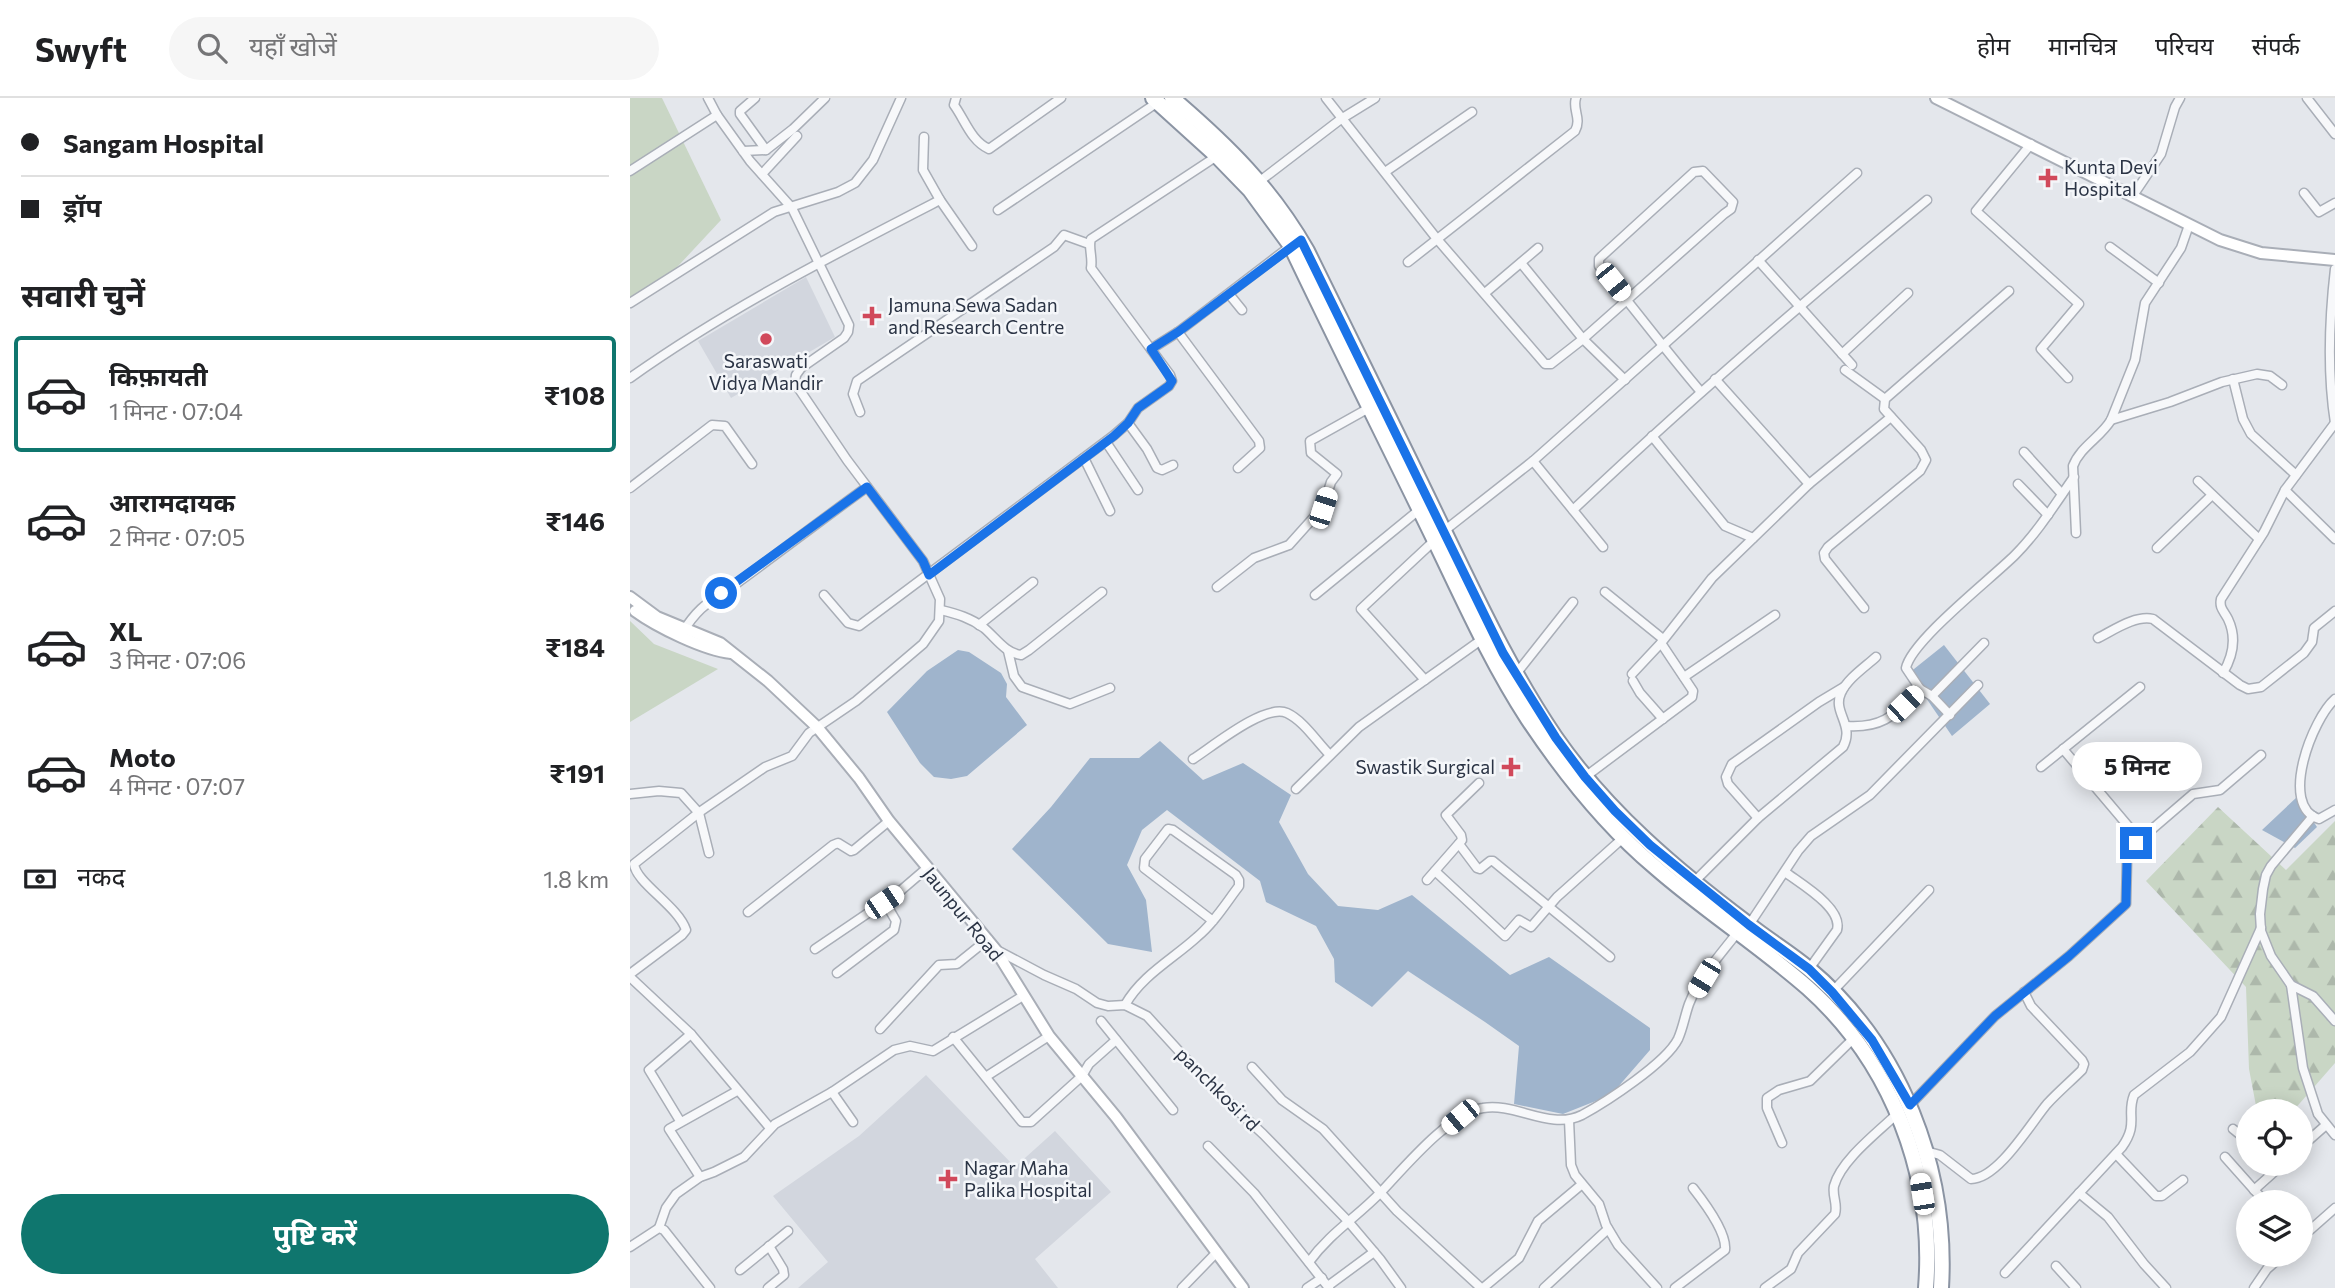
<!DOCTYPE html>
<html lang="hi">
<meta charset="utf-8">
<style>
:root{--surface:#fff;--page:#f6f6f6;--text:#202124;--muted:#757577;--line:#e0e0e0;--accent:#0f766e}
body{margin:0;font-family:Commissioner,"Noto Sans Devanagari",sans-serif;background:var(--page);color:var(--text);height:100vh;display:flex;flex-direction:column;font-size:26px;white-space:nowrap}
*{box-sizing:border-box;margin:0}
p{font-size:23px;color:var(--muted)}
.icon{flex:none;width:38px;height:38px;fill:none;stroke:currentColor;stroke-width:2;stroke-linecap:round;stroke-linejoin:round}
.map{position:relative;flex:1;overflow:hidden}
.details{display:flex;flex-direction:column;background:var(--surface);width:630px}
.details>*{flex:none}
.top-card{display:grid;align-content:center;height:154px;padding:0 21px;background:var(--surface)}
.tools{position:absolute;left:1606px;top:1001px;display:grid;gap:14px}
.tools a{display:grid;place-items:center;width:77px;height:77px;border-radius:50%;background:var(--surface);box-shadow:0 4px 18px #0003;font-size:35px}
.end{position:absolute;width:32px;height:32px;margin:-16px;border:9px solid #1a73e8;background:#fff;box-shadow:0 0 0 4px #fff}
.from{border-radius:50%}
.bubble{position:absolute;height:49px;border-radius:24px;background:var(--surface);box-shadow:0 4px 18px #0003;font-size:23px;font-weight:700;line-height:49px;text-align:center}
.car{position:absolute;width:21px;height:42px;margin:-21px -10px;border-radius:9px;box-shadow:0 0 5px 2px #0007;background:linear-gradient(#fff 24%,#345 0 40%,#fff 0 76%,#345 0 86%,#fff 0)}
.top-card b{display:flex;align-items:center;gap:24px;height:66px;font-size:26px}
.top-card b+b{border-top:2px solid var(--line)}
.top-card i{width:18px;height:18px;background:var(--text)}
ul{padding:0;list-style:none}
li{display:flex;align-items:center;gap:21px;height:116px;margin:0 14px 10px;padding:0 7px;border:4px solid transparent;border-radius:7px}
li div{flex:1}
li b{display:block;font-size:26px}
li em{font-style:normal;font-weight:700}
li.selected{border-color:var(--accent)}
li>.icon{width:63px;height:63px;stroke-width:1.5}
h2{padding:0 21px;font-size:32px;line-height:84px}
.pay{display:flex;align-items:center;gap:18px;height:77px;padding:0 21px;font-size:26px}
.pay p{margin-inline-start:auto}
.button{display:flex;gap:14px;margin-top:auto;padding:14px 21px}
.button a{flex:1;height:80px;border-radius:42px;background:var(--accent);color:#fff;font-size:28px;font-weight:700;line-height:80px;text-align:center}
header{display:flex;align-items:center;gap:42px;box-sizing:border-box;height:98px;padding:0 35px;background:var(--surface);border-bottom:2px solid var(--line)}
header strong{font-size:33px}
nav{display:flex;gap:38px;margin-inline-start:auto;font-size:24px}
.search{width:490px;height:63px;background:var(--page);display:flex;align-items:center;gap:18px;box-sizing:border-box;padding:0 24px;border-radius:38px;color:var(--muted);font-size:26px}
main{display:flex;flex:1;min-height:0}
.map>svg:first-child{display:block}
</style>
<header>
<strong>Swyft</strong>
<div class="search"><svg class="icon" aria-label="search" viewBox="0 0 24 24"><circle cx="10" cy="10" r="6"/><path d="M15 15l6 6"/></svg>यहाँ खोजें</div>
<nav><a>होम</a><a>मानचित्र</a><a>परिचय</a><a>संपर्क</a></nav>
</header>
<main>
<section class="details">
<div class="top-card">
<b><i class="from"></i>Sangam Hospital</b>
<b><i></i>ड्रॉप</b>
</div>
<h2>सवारी चुनें</h2>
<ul>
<li class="selected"><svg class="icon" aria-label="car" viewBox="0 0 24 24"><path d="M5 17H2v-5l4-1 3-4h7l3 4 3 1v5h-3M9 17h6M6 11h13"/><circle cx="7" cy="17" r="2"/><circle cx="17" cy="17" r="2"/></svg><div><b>किफ़ायती</b><p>1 मिनट · 07:04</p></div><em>₹108</em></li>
<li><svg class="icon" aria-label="car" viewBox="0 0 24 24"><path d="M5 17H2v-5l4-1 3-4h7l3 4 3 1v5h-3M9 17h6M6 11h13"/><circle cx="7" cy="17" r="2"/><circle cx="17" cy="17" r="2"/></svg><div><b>आरामदायक</b><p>2 मिनट · 07:05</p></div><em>₹146</em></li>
<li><svg class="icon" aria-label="car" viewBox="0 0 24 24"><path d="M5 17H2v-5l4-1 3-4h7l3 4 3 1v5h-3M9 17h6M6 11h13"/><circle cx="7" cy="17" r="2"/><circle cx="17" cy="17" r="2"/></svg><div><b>XL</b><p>3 मिनट · 07:06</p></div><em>₹184</em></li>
<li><svg class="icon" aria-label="car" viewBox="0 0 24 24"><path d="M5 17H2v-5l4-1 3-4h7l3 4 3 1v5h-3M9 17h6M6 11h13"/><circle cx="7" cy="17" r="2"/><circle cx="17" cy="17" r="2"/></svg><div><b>Moto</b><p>4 मिनट · 07:07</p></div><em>₹191</em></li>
</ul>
<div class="pay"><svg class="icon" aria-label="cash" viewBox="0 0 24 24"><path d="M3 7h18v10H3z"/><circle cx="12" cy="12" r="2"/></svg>नकद<p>1.8 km</p></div>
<div class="button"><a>पुष्टि करें</a></div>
</section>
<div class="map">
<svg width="1705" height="1190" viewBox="0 0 1705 1190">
<defs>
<pattern id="forest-firs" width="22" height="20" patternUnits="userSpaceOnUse" patternTransform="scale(1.75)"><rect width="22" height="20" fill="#c9d6c5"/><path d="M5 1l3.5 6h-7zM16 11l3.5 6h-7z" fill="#adb8ab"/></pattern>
</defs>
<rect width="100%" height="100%" fill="#e4e7ec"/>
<g fill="#d2d6de">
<polygon points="176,179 205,239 101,300 68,243"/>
<polygon points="296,977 385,1069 425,1033 481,1094 405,1161 428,1190 168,1190 198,1164 143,1098 229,1038"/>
</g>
<g fill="#c9d6c5">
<polygon points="0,0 32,0 91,122 36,181 0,202"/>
<polygon points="0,523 24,546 88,571 0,624"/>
</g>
<polygon fill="url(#forest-firs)" points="1588,709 1656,772 1705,723 1705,965 1663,1013 1627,1013 1619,971 1616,889 1516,783"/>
<g fill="#9fb4cc">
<polygon points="1314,547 1360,606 1322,638 1279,575"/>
<polygon points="328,552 339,554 371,575 377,586 376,599 397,627 337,678 321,681 304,679 290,665 257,614 297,573"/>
<polygon points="530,643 573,682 613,665 661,697 649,724 678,776 708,808 748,812 782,797 880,877 919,859 1020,930 1020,952 981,997 933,1016 884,1006 889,948 855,924 778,873 742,909 705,884 704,861 686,828 636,804 630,783 537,712 512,732 497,767 516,802 522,854 478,846 382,751 421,709 460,660 509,660"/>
<polygon points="1667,699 1687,729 1665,750 1632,732"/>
</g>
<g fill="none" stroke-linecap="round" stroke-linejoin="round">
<defs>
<g id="street">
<polyline points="125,0 110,13 110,16 136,52"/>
<path d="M326 0 324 7C335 22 341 43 359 51L431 0"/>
<path d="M696 0 807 141 915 266H921L953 241 1094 116 1101 111 1103 104 1073 73 1064 74 972 158 969 161V168C1004 210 1036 253 1071 294"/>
<polyline points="1677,0 1705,36"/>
<polyline points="294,39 293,72 310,102 342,148"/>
<polyline points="1401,46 1346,113 1449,206 1411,251 1438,280"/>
<polyline points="113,53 136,52 163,31 195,0"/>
<polyline points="0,73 87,17"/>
<polyline points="755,74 842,14"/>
<polyline points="132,76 167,38"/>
<polyline points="630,83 711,21 745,0"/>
<polyline points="1674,95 1689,114 1705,105"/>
<polyline points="1502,99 1531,56 1545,9 1550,0"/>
<polyline points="368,112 528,4"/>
<polyline points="1480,149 1529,185"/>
<polyline points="1128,162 1222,267"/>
<path d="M778 164 945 33C952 20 942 12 946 0"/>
<polyline points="891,165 953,241 995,282"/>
<path d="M1705 171C1699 223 1697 274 1705 325"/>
<polyline points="855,195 908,150"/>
<polyline points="599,196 612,212"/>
<polyline points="0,205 144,114 208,94 225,85 243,62 271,0"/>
<polyline points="548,234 629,343 630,350 608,370"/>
<polyline points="521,251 548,234 662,147"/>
<polyline points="1212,256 1278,195"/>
<polyline points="1215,272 1255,301"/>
<path d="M0 280C97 211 205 156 310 102"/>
<polyline points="1603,281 1613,321 1621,336 1666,377"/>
<polyline points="230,314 223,296 227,283 424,149 434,137 459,146"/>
<polyline points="1481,322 1540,304 1592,284 1627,276 1640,278 1652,287"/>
<polyline points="498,325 517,351 527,370 532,372 543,367"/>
<polyline points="1022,338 1095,428 1123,440"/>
<polyline points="476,344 508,392"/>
<polyline points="1394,354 1432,396"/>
<polyline points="454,360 480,413"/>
<polyline points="903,363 973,449"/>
<polyline points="1568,383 1629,441"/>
<polyline points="1179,386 1261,319"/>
<polyline points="1388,386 1418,417"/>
<polyline points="0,390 82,327 95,328 122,366"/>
<polyline points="1655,392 1705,441"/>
<path d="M943 412C1057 304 1175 202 1297 102"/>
<polyline points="814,433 903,363 1227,75"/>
<path d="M1446 435 1443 368C1450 349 1471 339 1481 322L1505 262 1515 205 1551 150 1559 127"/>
<polyline points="1527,450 1582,397"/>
<polyline points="587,489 624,460 659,447 693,409 701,384 707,376 681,355 680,343 739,310"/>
<polyline points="975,494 1033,541"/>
<path d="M194 497 218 525 229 528 483 338 498 325 508 310 539 288 542 283 540 277 461 170C463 159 458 149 461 141L587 58"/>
<polyline points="685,497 789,412"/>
<polyline points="1234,510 1195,461 1194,455 1198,449 1290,373 1296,362 1291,352 1254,311 1255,301 1379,193"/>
<path d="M311 512C327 516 341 520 354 530 366 540 375 555 391 557L399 552 472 494"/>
<polyline points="349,527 403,484"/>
<path d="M52 535C71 505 81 504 107 485 151 453 194 420 237 389"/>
<path d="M1468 540C1484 532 1505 517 1523 521L1610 587 1618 591 1631 589 1674 555 1682 544 1684 530 1705 513"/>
<polyline points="378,553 384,578 392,589 440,606 480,590"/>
<path d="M1593 575C1603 558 1607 540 1598 521 1594 513 1589 510 1591 501L1634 434 1655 392 1705 325"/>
<polyline points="886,576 943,504"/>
<polyline points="1002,576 1031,545 1082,480 1179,386 1085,281"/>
<polyline points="1054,579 1145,517"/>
<polyline points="795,582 731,511 805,442"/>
<polyline points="1003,583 1010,595 1033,621"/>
<polyline points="1290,591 1302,598 1320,617"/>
<polyline points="1302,598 1354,545"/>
<path d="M1705 601C1683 620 1648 708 1689 721L1705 712"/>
<path d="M1217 628C1252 630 1263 618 1287 595L1290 591 1276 570C1281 543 1362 480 1385 457 1408 434 1425 406 1444 379"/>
<polyline points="1433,651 1510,742"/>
<path d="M563 661C582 649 635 605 657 615 674 623 687 644 700 657"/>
<polyline points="1411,669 1510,589"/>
<polyline points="955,679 1062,599 1063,593 1031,545"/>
<polyline points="666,691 729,629 851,542"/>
<polyline points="0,696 29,693 51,695 69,715 79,755"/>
<polyline points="1683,718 1641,768 1636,777 1633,791 1630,816 1631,833 1641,858 1661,887 1673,970 1688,1016 1705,1037"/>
<polyline points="1128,720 1098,686 1096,679 1102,666 1189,604 1214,589"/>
<polyline points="829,746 847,770 850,771 860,763 863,763 980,859"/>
<polyline points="805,773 875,838 889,822 901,829 927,799 993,740"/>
<path d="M1155 774C1171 786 1213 810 1207 832L1179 871"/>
<polyline points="797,782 832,742 831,737 816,717 849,685"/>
<path d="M1064 784 1128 720 1213 649C1225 627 1202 614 1211 595 1217 581 1235 569 1246 559"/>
<polyline points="118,814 203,747 208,745 221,753 224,752 259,723"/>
<polyline points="1119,827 1168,753 1181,738 1240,697 1348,587"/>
<polyline points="185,851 269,794 297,770"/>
<polyline points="365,851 414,877 446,891 467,905 478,908 495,907 517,918 578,985 633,1036 717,1122 750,1161 771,1190"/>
<polyline points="207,875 264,832 266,823 255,804"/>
<path d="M0 876 52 837 56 832C48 808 6 785 4 766L71 713 135 669 162 658 179 635 226 603 293 546 309 523 310 501 293 463 217 362 165 285 166 277 171 270 214 240 218 234 219 227 162 110 120 63 87 17 78 0"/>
<polyline points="0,879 61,936 19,972 50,1023"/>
<polyline points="1661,887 1683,898 1705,923"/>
<polyline points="1202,894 1299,792"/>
<path d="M495 907C512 877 543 861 567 839 584 825 596 805 609 788V782L606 777 543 732 538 731 515 761 514 770 583 823"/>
<polyline points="471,923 543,1012"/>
<polyline points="250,931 309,867 327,866 358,841"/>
<polyline points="61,936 140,1030"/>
<polyline points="323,939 392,1024 401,1024 452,978 459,966 486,942"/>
<polyline points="622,969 652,1002 693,1031 767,1113 851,1190"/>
<polyline points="357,978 419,938"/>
<polyline points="202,994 223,1024"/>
<polyline points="1280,1007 1365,918 1439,858 1496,806 1497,763 1506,745 1563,696 1590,692 1631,657"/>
<polyline points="939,1022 941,1067 945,1077 969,1106 976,1127 988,1147 1027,1190"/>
<polyline points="1603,1031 1619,1044"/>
<polyline points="1152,1045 1137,1010 1137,1000 1149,992 1180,983 1224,940"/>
<polyline points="578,1048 624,1095 699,1190"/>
<polyline points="1671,1049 1696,1027"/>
<path d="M1296 1053 1310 1057 1341 1081C1368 1081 1401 1025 1417 1006 1428 994 1441 983 1452 972L1454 966 1452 962 1401 908 1394 894"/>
<polyline points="1486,1056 1526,1098 1532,1098 1553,1082"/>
<polyline points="1595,1059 1635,1104"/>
<polyline points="70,1079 39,1031 107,993"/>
<polyline points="1624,1092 1653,1066"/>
<polyline points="1449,1095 1478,1119 1514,1166 1536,1190"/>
<polyline points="29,1130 36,1110 46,1096 70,1079 84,1074 114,1059 145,1026 202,994 264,952 280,948 303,953 393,898"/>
<polyline points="1671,1140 1705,1110"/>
<polyline points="0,1149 29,1130 34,1132 80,1190"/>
<path d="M679 1164C700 1135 727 1119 751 1094 774 1070 819 1015 853 1010 885 1004 920 1033 952 1017 976 1004 1036 965 1048 941 1053 930 1055 917 1059 906 1069 880 1090 857 1107 835"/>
<polyline points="1426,1168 1446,1190"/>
<polyline points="110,1172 158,1133"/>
<path d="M1375 1175 1492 1049C1509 1025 1496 1017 1504 997L1560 954 1591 919 1631 830"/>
<polyline points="698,1188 744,1154"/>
<polyline points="138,1190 154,1177 153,1171 139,1148"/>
<polyline points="552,1190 587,1154"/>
<polyline points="677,1190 692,1180"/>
<polyline points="853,1190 889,1160 908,1123 951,1087"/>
<polyline points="914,1190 978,1131"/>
<path d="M1045 1190 1095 1152C1097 1135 1074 1104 1063 1090"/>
<path d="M1135 1190 1161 1171 1168 1155 1205 1116C1208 1106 1202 1098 1204 1088 1211 1062 1248 1034 1268 1015"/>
<polyline points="1624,1190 1637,1171 1653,1157"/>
</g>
<g id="secondary">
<polyline points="1306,0 1590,142 1631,155 1705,162"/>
<polyline points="0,499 27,519 90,545 138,583 187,629 229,680 259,723 365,851 419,938 486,1019 613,1190"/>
<path d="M5 513C27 529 74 552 101 555"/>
</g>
<g id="highway">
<path d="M523 0 587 58 620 92 661 148C708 247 757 344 805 443 834 503 861 564 898 621 934 675 975 727 1025 769 1074 812 1129 847 1178 890 1262 965 1305 1078 1296 1190"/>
<path d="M542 0C597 47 641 90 677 153 722 245 768 337 812 429 848 503 879 571 925 639 977 714 1046 772 1118 826 1138 842 1160 855 1179 871 1271 948 1318 1071 1311 1190"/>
</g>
</defs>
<use href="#street" stroke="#a9aeb7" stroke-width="11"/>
<use href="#secondary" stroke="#a9aeb7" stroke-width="14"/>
<use href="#highway" stroke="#8b94a3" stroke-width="18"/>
<use href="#street" stroke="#f7f8fa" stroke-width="8"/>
<use href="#secondary" stroke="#fff" stroke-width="10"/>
<use href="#highway" stroke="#fff" stroke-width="14"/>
</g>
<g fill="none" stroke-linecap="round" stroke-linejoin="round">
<polyline stroke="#1a73e8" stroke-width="9" points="91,495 237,389 293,463 299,477 484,338 498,325 508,310 539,288 542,283 521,251 548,234 671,142 873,555 926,640 955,679 985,713 1020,747 1119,827 1179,871 1202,894 1242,942 1280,1007 1365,918 1439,858 1496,806 1497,763 1506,745"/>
</g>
<g fill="#d1495b" stroke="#f4f6f9" stroke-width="2.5">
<path d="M1414.5 69.5h7v7h7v7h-7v7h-7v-7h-7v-7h7z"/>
<path d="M238.5 207.5h7v7h7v7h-7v7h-7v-7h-7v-7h7z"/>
<circle cx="136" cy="241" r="7"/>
<path d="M877.5 658.5h7v7h7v7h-7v7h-7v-7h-7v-7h7z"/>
<path d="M314.5 1070.5h7v7h7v7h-7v7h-7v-7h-7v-7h7z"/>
</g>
<g text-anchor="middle" stroke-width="5" stroke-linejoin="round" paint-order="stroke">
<g font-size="19" fill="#2b3445" stroke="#f4f6f9" text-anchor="start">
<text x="1434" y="76">Kunta Devi<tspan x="1434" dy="22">Hospital</tspan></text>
<text x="258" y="214">Jamuna Sewa Sadan<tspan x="258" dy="22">and Research Centre</tspan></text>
<text x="136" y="270" text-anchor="middle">Saraswati<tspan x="136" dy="22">Vidya Mandir</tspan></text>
<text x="865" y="676" text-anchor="end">Swastik Surgical</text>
<text x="334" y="1077">Nagar Maha<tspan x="334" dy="22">Palika Hospital</tspan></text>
</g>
<g font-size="19" fill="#2b3445" stroke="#f4f6f9">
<text transform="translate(333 816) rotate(51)" y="7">Jaunpur Road</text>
<text transform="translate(588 991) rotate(45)" y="7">panchkosi rd</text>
</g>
</g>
</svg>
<div class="tools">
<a><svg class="icon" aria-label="locate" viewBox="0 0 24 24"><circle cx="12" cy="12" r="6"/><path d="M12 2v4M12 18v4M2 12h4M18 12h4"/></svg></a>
<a><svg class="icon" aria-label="layers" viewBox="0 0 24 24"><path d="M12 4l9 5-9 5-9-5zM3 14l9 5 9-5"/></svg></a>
</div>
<i class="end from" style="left:91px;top:495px"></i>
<i class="end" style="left:1506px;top:745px"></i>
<div class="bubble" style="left:1442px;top:644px;width:130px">5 मिनट</div>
<i class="car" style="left:983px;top:184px;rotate:141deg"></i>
<i class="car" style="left:693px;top:410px;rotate:18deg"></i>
<i class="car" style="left:1275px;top:606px;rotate:46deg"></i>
<i class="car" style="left:254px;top:804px;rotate:56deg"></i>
<i class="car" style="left:1074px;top:880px;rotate:211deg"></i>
<i class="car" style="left:830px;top:1019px;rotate:230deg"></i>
<i class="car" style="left:1292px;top:1096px;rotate:351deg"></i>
</div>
</main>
